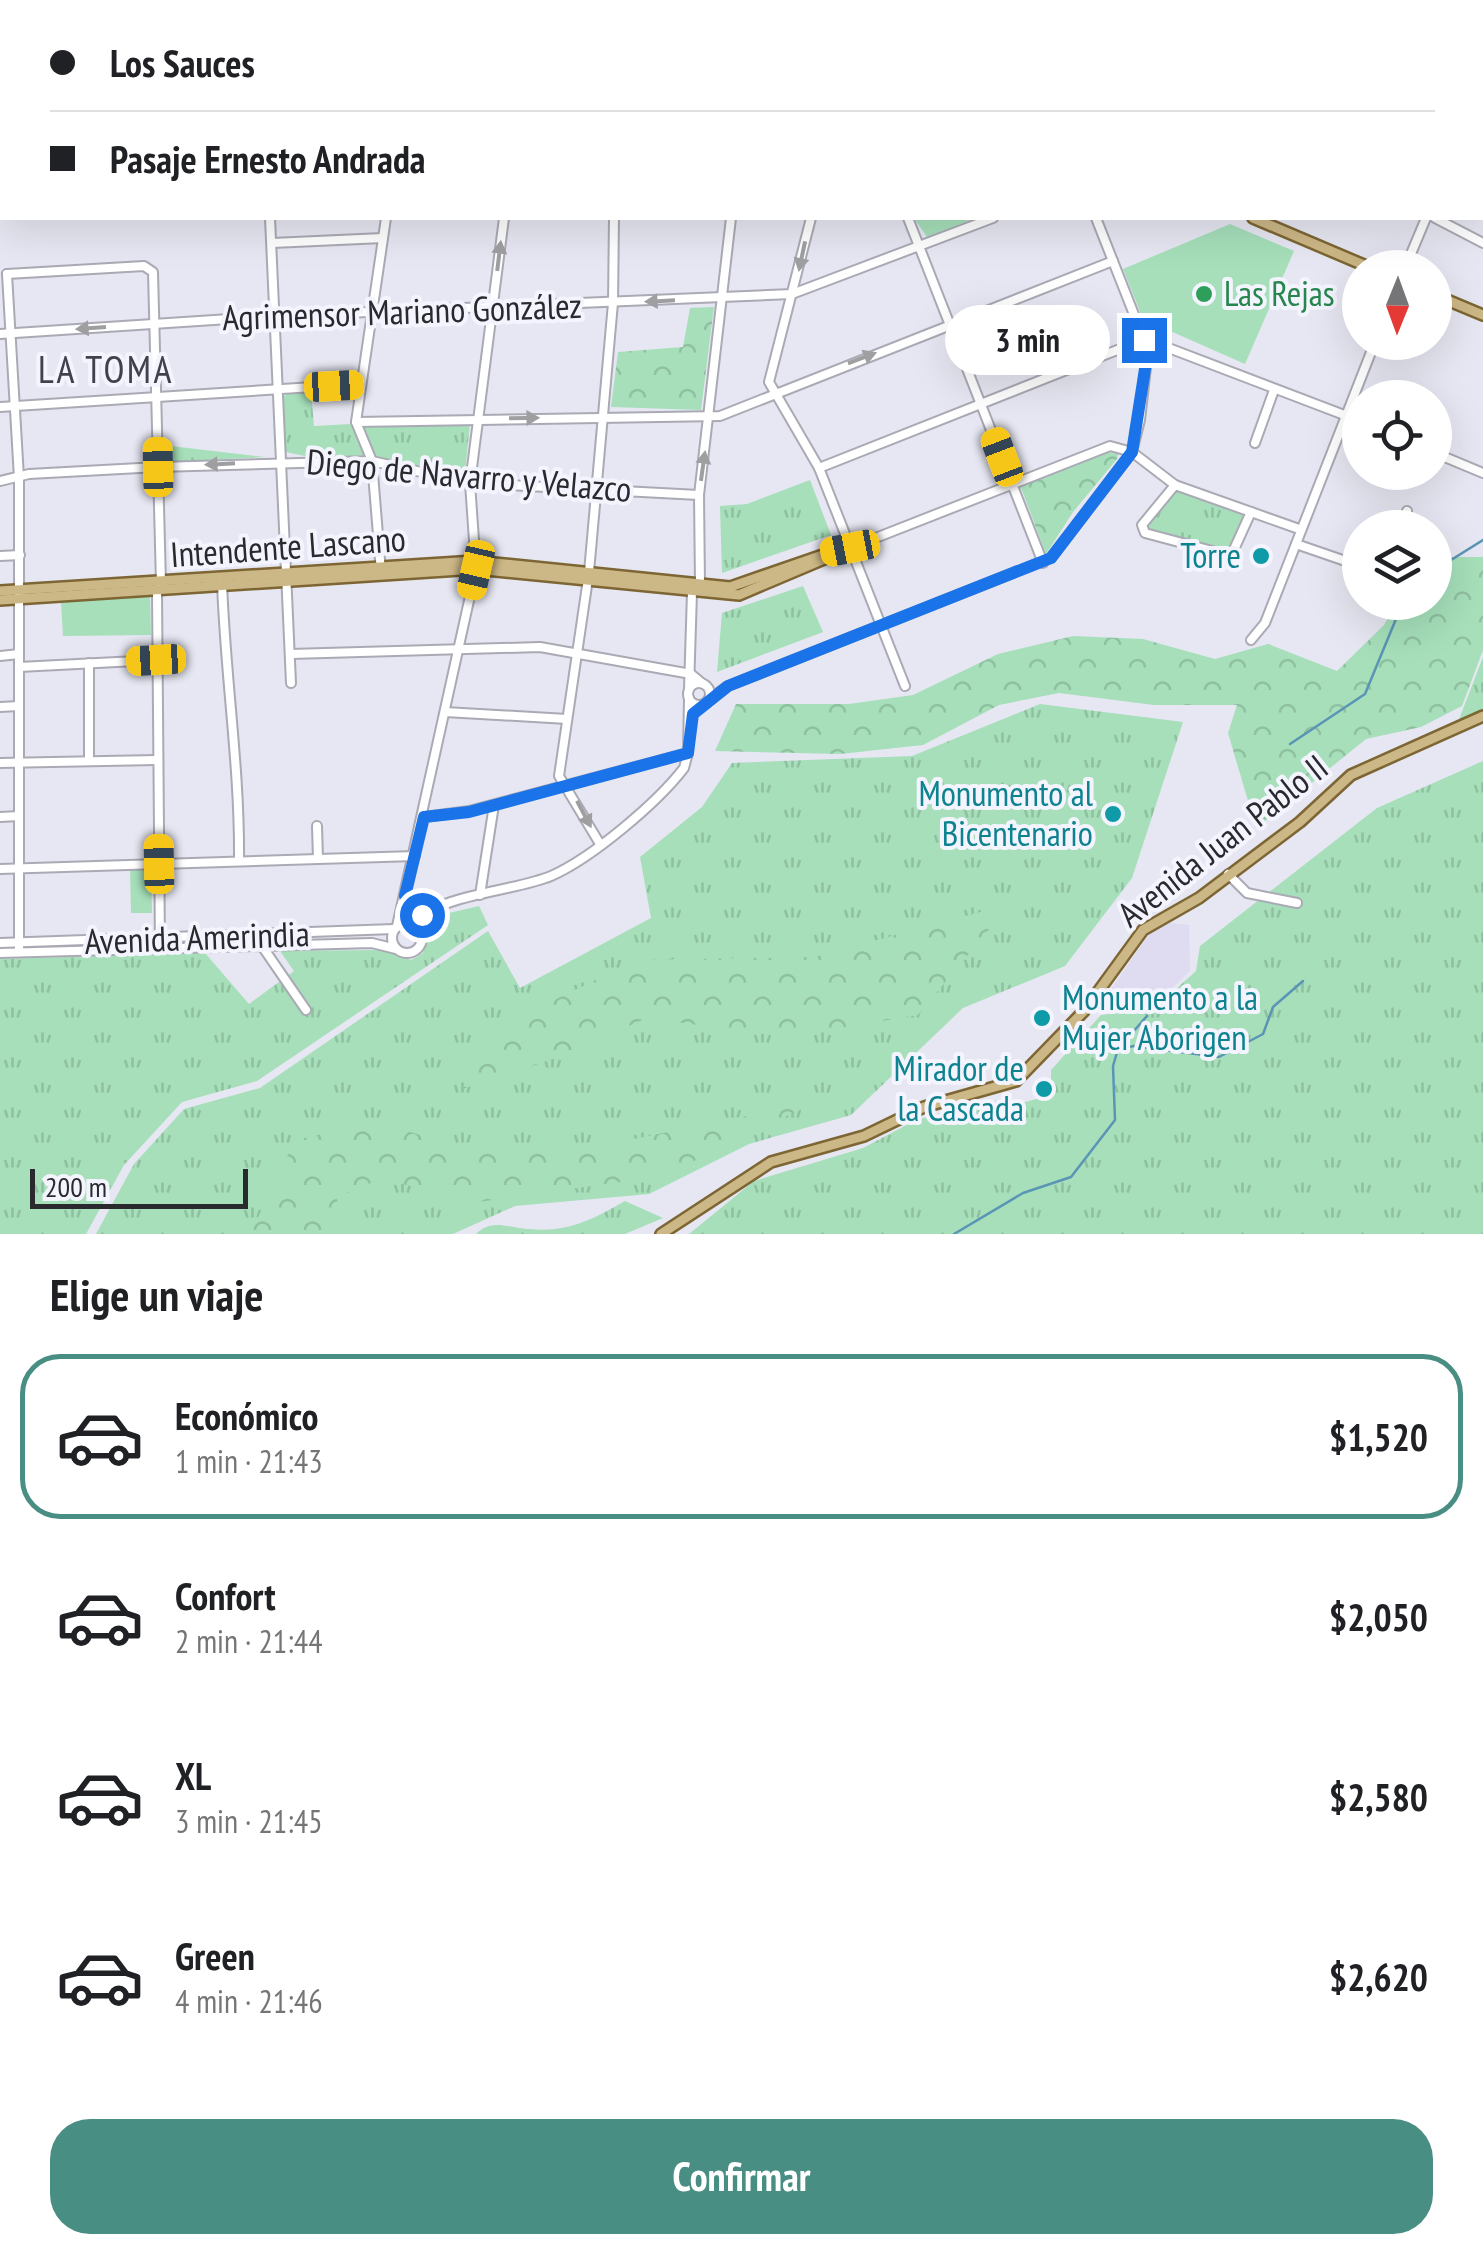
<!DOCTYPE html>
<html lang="es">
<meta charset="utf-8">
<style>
:root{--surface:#fff;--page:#f2f2f2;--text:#202124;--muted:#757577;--line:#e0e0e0;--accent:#498e83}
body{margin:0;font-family:"PT Sans Narrow",sans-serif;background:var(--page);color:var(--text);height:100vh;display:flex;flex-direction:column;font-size:38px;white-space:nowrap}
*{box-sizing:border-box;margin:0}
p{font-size:32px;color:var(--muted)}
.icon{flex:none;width:55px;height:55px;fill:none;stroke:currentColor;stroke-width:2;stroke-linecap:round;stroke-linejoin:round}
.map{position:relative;height:1234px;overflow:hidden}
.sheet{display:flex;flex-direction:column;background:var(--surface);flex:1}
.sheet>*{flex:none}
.hud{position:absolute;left:0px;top:0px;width:1485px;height:220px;box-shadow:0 10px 40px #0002;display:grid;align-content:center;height:220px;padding:0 50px;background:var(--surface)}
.needle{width:65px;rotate:181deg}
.controls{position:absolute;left:1342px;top:250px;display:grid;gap:20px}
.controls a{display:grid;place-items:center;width:110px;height:110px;border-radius:50%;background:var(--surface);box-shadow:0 10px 40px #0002;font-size:50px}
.scale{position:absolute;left:30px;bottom:25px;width:218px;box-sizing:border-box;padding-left:10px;border:5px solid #2a2a2e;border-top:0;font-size:28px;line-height:35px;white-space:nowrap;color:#2a2a2e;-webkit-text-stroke:8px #f4f4fe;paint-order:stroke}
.end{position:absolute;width:45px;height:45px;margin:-22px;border:12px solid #1a73e8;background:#fff;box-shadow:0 0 0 5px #fff}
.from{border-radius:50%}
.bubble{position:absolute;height:70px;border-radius:35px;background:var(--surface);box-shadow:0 10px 40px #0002;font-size:32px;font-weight:800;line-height:70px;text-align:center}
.car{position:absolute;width:30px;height:60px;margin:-30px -15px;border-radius:12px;box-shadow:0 0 8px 2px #0007;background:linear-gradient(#f5c518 24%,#345 0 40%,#f5c518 0 76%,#345 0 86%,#f5c518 0)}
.hud b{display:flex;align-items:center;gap:35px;height:95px;font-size:38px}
.hud b+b{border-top:2px solid var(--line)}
.hud i{width:25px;height:25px;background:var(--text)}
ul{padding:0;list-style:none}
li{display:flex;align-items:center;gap:30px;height:165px;margin:0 20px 15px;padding:0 30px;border:5px solid transparent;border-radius:40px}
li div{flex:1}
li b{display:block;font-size:38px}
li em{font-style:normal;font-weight:800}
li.active{border-color:var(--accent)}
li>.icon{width:90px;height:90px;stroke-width:1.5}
h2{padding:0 50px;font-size:45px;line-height:120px}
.cta{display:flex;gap:20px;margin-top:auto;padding:20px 50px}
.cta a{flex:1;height:115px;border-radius:40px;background:var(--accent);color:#fff;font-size:40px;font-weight:800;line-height:115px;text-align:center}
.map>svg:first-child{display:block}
</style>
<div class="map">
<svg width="1483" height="1234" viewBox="0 0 1483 1234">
<defs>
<pattern id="grass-tufts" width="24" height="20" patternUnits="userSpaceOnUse" patternTransform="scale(2.5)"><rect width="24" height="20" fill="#a6dfba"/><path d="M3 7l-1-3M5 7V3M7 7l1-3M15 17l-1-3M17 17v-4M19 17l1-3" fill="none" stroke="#8fc0a0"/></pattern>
<pattern id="forest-crowns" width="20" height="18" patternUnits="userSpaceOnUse" patternTransform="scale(2.5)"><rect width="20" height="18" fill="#a6dfba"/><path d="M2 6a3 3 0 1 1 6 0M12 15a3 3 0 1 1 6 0" fill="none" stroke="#8fc0a0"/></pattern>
</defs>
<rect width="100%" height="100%" fill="#e6e7f2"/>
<polygon fill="#dfdbf1" points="1170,923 1189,925 1190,971 1166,994 1143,1002 1103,1001 1150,933"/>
<g fill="url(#grass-tufts)">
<polygon points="914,218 976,218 927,237"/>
<polygon points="290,392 311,392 314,426 352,424 364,455 319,459 286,452 283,397"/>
<polygon points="470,423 465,472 459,477 375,457 363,431 367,425"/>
<polygon points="162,445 265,457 167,462"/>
<polygon points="810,480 831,535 722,573 720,506 747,504"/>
<polygon points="1177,490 1244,514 1229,552 1162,536 1147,527"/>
<polygon points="803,586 823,632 717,672 722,613"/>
<polygon points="1483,657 1483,710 1458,722"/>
<polygon points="1040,704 1183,722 1132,878 1065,966 963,1008 851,1115 749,1144 649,1194 515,1206 453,1234 96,1234 134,1164 184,1109 260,1088 488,931 520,988 651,918 640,857 702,807 732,763 912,756"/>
<polygon points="1483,761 1483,1234 689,1234 754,1181 863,1148 916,1120 989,1100 1018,1104 1051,1095 1051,1070 1101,1015 1155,1008 1196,971 1200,946 1377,808"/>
<polygon points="479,906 488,925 257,1081 182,1102 124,1165 86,1234 0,1234 0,959 205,953 249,1004 294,971 280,951 384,950 411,960 423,953 432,917"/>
<path d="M625 1201 663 1218 625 1234H476C492 1218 508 1228 528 1229 567 1233 592 1220 625 1201Z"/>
</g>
<g fill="url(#forest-crowns)">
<polygon points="714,307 701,410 611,407 618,352 683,347 690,308"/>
<polygon points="1105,452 1118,454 1117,459 1073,512 1046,554 1020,485"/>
<polygon points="1435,557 1483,557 1483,650 1462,706 1421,727 1366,739 1256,828 1228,733 1237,705 1154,705 1059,693 999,705 923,745 840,754 715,751 736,704 849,704 913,695 998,654 1073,636 1143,639 1215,659 1268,644 1337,671 1384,625 1396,603 1435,602"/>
<polygon points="1010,904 918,1015 784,1037 647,1018 553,1059 463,1089 475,1039 636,960 814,957"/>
<polygon points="816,1102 663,1176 478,1202 381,1179 336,1197 349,1234 250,1234 295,1140 376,1122 468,1149 565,1153"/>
</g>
<g fill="#a6dfba">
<polygon points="1230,224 1294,251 1245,364 1143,319 1123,269"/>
<polygon points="150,596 151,635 63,636 61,602"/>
<polygon points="130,868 151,868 152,913 131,913"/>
</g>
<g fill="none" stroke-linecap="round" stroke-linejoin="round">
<g stroke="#5a95b6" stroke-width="2.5">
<polyline points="1435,570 1483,540"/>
<polyline points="1290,744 1365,694 1403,602"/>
<polyline points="1119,1048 1147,1016"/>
<polyline points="954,1234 1023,1193 1071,1177 1115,1120 1113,1066 1118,1049 1134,1046 1219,1057 1263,1034 1273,1007 1303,981"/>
</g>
<defs>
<g id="minor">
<polyline points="1431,0 1435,2"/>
<polyline points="305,2 306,0"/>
<polyline points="554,2 554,0"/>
<polyline points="765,2 766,0"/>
<polyline points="856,2 857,0"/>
<polyline points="931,2 931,0"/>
<polyline points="1040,2 1040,0"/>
<polyline points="1251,2 1252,0"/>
<polyline points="1374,2 1375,0"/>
<polyline points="1482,28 1483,28"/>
<polyline points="0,77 2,76"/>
<polyline points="1482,143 1483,143"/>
<polyline points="270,218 291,683"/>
<polyline points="811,218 769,382 819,468 905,686"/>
<polyline points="908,218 1043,563"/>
<polyline points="1435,218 1483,243"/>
<polyline points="272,243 383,238"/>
<polyline points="1405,268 1426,218"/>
<polyline points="7,274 144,266 153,272 161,584 157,592 160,948"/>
<polyline points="7,274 19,478 19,952"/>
<polyline points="0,334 275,316 792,294 993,218"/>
<polyline points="1145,339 1360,421"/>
<polyline points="0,407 361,384"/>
<polyline points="356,422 720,416 1113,261"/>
<polyline points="1255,443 1274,390"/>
<polyline points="1435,453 1483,473"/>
<polyline points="819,468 1145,339"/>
<polyline points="0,481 29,474 158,467 372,461 470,483 699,495"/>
<polyline points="1175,485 1142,525 1145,533 1231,556 1251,512"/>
<polyline points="1400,528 1407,511"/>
<polyline points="1296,544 1360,566"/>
<polyline points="850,548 1110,446 1132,452 1175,485 1299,529"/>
<polyline points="0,556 20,555"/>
<polyline points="381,572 372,461 356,422 386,218"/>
<path d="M222 582C225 675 240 767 239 861"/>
<polyline points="1251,640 1265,623 1375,342"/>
<polyline points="290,654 540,647 691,674 703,684"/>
<polyline points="0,656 19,654"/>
<polyline points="19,667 156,660"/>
<circle cx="699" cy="694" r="11"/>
<polyline points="689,689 692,592 700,584 699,495 731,218"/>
<polyline points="708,700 728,686 1051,558 1132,452 1140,420 1148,350 1096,218"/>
<polyline points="0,707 19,706"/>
<polyline points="445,712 567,719"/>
<polyline points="89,761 89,663"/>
<polyline points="0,763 157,760"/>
<polyline points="0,817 19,816"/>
<polyline points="424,817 469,811 688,753"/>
<polyline points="317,826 318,859"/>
<polyline points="600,844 559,776 589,572 613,303 614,218"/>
<polyline points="0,869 415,856"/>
<polyline points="1228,874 1247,893 1297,903"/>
<polyline points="480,895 494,805"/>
<polyline points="405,896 411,923"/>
<circle cx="407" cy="938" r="15"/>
<path d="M413 924C441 893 513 892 551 876 592 858 657 803 684 768L688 753 689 698"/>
<polyline points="397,926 476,569 470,483 504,218"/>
<polyline points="0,943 394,929"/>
<polyline points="262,946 306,1010"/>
<polyline points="0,953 372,943 396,949"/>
</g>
<g id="major">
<polyline points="180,2 181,0"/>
<polyline points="0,178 2,178"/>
<polyline points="1253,218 1371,268"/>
<polyline points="1435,295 1483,315"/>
<polyline points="0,591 475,561 730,587 837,550"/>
<polyline points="0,600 476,569 739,595 850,548"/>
<polyline points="661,1234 771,1162 864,1136 924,1107 1016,1081 1084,1011 1143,930 1199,898 1300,822 1351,775 1483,716"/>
</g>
</defs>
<use href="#minor" stroke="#aaaab5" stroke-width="12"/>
<use href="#major" stroke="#7d6633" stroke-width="14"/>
<use href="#minor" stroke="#fff" stroke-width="8"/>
<use href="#major" stroke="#ccb786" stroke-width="9"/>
</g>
<defs><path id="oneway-solid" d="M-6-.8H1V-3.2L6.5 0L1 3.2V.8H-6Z" transform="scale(2.5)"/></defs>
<g fill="#9f9fa1">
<use href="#oneway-solid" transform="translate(499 256) rotate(-83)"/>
<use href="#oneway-solid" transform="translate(802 256) rotate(102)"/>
<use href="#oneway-solid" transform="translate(660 301) rotate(177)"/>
<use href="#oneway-solid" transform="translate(91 328) rotate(176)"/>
<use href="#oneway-solid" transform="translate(862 358) rotate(-21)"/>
<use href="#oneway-solid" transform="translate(524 418) rotate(-1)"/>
<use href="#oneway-solid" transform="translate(220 464) rotate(177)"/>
<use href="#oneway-solid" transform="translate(703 466) rotate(-82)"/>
<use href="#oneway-solid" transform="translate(584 814) rotate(62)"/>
</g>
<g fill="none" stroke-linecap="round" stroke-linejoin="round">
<polyline stroke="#1a73e8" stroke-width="12" points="422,915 411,923 405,896 424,817 469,812 688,753 693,714 728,686 1051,558 1132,452 1148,350 1144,340"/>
</g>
<circle fill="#2e9e5b" stroke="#f4f4fe" stroke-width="4" cx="1204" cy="294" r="10"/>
<g fill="#0f9aa8" stroke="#f4f4fe" stroke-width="4">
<circle cx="1261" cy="556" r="10"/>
<circle cx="1113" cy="814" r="10"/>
<circle cx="1042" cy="1018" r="10"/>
<circle cx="1044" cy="1089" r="10"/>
</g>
<g text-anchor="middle" stroke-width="8" stroke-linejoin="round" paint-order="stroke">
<g font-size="35" fill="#27864d" stroke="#f4f4fe" text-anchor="start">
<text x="1224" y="306">Las Rejas</text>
</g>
<g font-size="35" fill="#2a2a2e" stroke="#f4f4fe">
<text transform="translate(402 312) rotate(-2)" y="12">Agrimensor Mariano González</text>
<text transform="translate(469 476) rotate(5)" y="12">Diego de Navarro y Velazco</text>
<text transform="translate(288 547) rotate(-4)" y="12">Intendente Lascano</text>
<text transform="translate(1223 841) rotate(-38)" y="12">Avenida Juan Pablo II</text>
<text transform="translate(197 938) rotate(-2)" y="12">Avenida Amerindia</text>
</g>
<g font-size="35" fill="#0d838f" stroke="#f4f4fe" text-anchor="end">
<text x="1241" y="568">Torre</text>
<text x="1093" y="806">Monumento al<tspan x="1093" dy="40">Bicentenario</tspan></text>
<text x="1062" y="1010" text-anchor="start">Monumento a la<tspan x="1062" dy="40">Mujer Aborigen</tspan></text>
<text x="1024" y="1081">Mirador de<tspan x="1024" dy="40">la Cascada</tspan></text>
</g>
<g font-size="38" letter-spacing="2.5" fill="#40414a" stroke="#f4f4fe">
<text x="106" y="383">LA TOMA</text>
</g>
</g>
</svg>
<div class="controls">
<a><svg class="needle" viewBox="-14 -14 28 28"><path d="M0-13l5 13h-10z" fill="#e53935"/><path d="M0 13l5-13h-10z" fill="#757577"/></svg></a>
<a><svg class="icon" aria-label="locate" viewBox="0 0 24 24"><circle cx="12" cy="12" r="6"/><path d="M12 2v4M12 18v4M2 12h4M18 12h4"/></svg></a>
<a><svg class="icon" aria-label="layers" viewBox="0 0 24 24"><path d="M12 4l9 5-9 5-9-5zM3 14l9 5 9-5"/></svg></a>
</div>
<div class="scale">200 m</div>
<i class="end from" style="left:422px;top:915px"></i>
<i class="end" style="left:1144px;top:340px"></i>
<div class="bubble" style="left:945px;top:305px;width:165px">3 min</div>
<i class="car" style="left:334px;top:386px;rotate:87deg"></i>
<i class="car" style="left:1002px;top:457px;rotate:339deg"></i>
<i class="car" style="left:158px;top:467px;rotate:359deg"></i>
<i class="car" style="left:850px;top:548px;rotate:259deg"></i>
<i class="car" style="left:476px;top:570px;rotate:193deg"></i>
<i class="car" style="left:156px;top:660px;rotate:267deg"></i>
<i class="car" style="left:159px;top:864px;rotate:359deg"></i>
<div class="hud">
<b><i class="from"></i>Los Sauces</b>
<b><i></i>Pasaje Ernesto Andrada</b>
</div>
</div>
<section class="sheet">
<h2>Elige un viaje</h2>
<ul>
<li class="active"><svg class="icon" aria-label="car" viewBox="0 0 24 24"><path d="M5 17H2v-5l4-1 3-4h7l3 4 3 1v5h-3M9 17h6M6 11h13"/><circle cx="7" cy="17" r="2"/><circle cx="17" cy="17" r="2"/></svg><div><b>Económico</b><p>1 min · 21:43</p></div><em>$1,520</em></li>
<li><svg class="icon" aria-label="car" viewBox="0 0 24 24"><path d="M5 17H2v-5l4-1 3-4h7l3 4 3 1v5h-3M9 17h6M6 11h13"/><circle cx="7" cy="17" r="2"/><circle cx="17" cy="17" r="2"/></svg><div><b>Confort</b><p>2 min · 21:44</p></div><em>$2,050</em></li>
<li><svg class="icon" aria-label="car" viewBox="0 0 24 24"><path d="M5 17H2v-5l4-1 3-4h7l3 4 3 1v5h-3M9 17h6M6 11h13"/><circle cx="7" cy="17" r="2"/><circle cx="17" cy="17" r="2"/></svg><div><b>XL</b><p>3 min · 21:45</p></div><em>$2,580</em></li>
<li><svg class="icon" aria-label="car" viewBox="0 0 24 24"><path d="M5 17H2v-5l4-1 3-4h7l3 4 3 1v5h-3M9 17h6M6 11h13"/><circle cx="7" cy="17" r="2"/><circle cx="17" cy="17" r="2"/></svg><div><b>Green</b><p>4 min · 21:46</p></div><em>$2,620</em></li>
</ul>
<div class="cta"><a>Confirmar</a></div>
</section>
